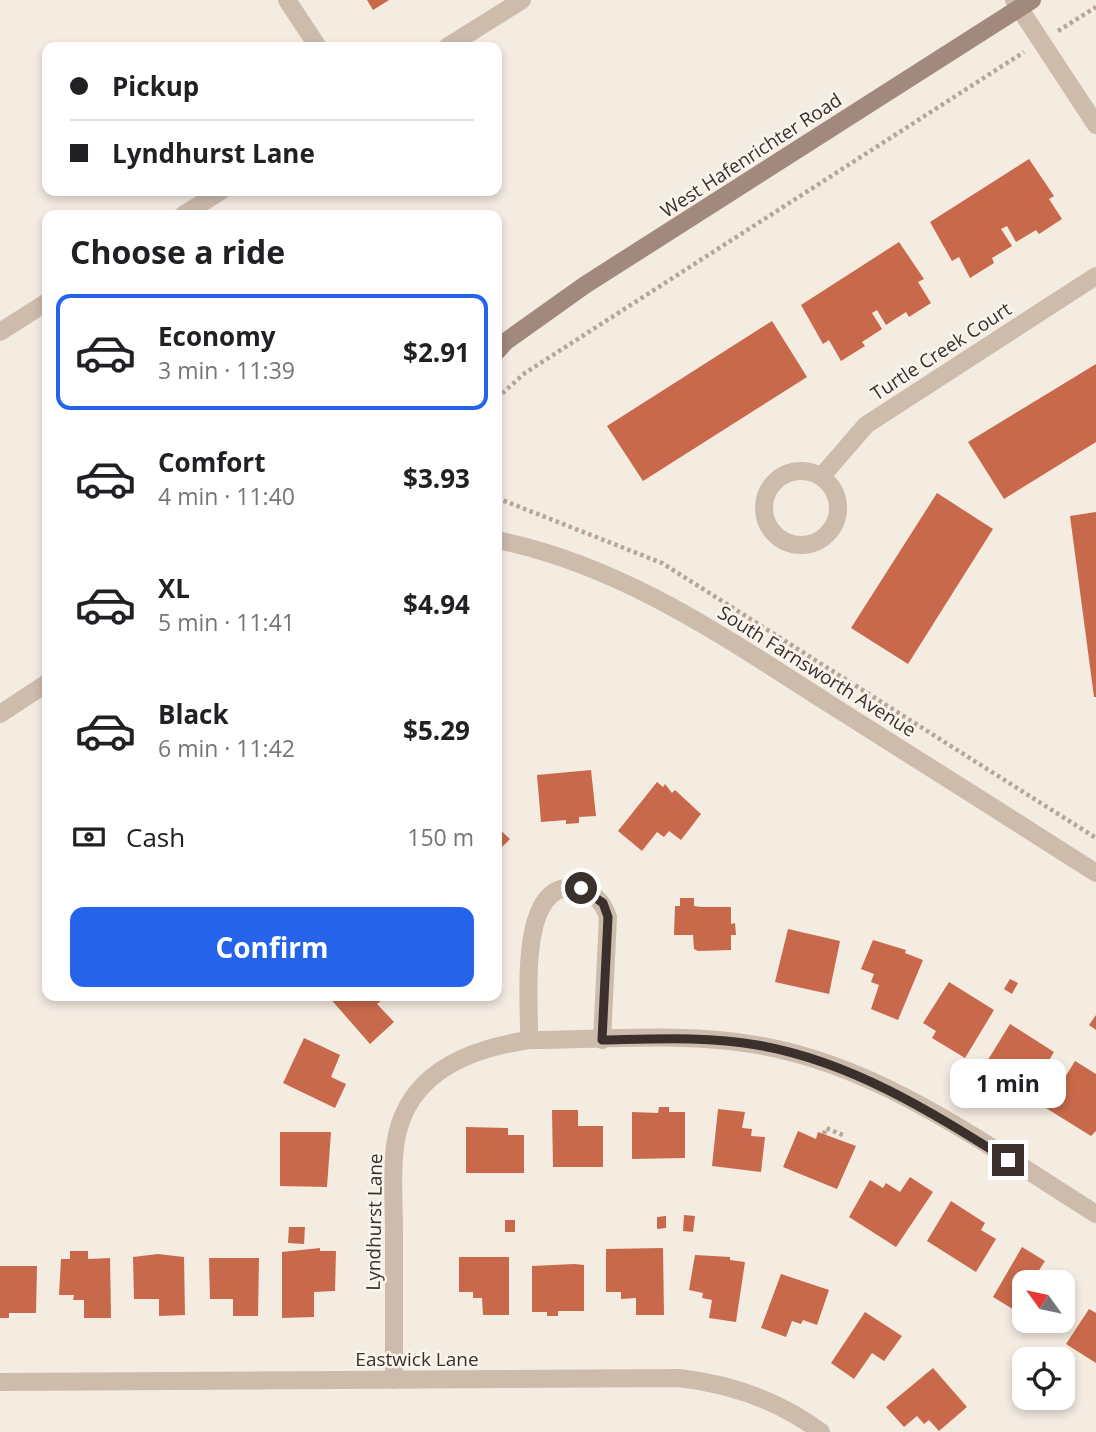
<!DOCTYPE html>
<meta charset="utf-8">
<style>
:root{--surface:#fff;--page:#f6f6f6;--text:#202124;--muted:#757577;--line:#e0e0e0;--accent:#2563eb}
body{margin:0;font-family:"Open Sans",sans-serif;background:var(--page);color:var(--text);height:100vh;display:flex;flex-direction:column;font-size:26px;white-space:nowrap}
*{box-sizing:border-box;margin:0}
p{font-size:23px;color:var(--muted)}
.icon{flex:none;width:38px;height:38px;fill:none;stroke:currentColor;stroke-width:2;stroke-linecap:round;stroke-linejoin:round}
.map{position:relative;flex:1;overflow:hidden}
.panel{position:absolute;left:42px;top:210px;width:460px;height:791px;display:flex;flex-direction:column;background:var(--surface);border-radius:14px;box-shadow:0 4px 10px #0003}
.panel>*{flex:none}
.top-card{position:absolute;left:42px;top:42px;width:460px;height:154px;border-radius:14px;box-shadow:0 4px 10px #0003;display:grid;align-content:center;height:154px;padding:0 28px;background:var(--surface)}
.needle{width:46px;rotate:303deg}
.fabs{position:absolute;left:1012px;top:1270px;display:grid;gap:14px}
.fabs a{display:grid;place-items:center;width:63px;height:63px;border-radius:14px;background:var(--surface);box-shadow:0 4px 10px #0003;font-size:35px}
.end{position:absolute;width:32px;height:32px;margin:-16px;border:9px solid #3b302b;background:#fff;box-shadow:0 0 0 4px #fff}
.from{border-radius:50%}
.bubble{position:absolute;height:49px;border-radius:14px;background:var(--surface);box-shadow:0 4px 10px #0003;font-size:23px;font-weight:700;line-height:49px;text-align:center}
.top-card b{display:flex;align-items:center;gap:24px;height:66px;font-size:26px}
.top-card b+b{border-top:2px solid var(--line)}
.top-card i{width:18px;height:18px;background:var(--text)}
ul{padding:0;list-style:none}
li{display:flex;align-items:center;gap:21px;height:116px;margin:0 14px 10px;padding:0 14px;border:4px solid transparent;border-radius:14px}
li div{flex:1}
li b{display:block;font-size:26px}
li em{font-style:normal;font-weight:700}
li.selected{border-color:var(--accent)}
li>.icon{width:63px;height:63px;stroke-width:1.5}
h2{padding:0 28px;font-size:32px;line-height:84px}
.pay{display:flex;align-items:center;gap:18px;height:77px;padding:0 28px;font-size:26px}
.pay p{margin-inline-start:auto}
.button{display:flex;gap:14px;margin-top:auto;padding:14px 28px}
.button a{flex:1;height:80px;border-radius:14px;background:var(--accent);color:#fff;font-size:28px;font-weight:700;line-height:80px;text-align:center}
.map>svg:first-child{display:block}
</style>
<div class="map">
<svg width="1096" height="1432" viewBox="0 0 1096 1432">
<rect width="100%" height="100%" fill="#f4ebe1"/>
<g fill="#c8694b">
<polygon points="367,0 389,0 373,10"/>
<polygon points="1029,159 1054,196 1049,199 1062,219 1039,234 1036,230 1016,242 1007,226 1001,229 1012,246 992,258 994,263 970,278 959,257 952,261 930,222"/>
<polygon points="899,242 924,279 918,282 931,303 909,317 906,312 886,325 877,310 872,313 882,329 862,342 865,346 841,361 829,340 823,344 801,305"/>
<polygon points="772,321 807,377 643,481 607,426"/>
<polygon points="1096,364 1096,442 1004,499 968,442"/>
<polygon points="937,493 993,529 908,664 851,628"/>
<polygon points="1096,512 1096,697 1094,697 1070,516"/>
<polygon points="591,770 596,816 579,817 579,823 566,824 566,820 541,822 537,775"/>
<polygon points="657,782 663,787 665,784 672,793 675,790 701,814 681,840 669,831 664,837 657,832 642,851 618,831"/>
<polygon points="497,827 510,839 497,852"/>
<polygon points="680,898 694,898 694,906 701,907 731,907 731,924 735,923 736,935 731,935 731,950 698,951 694,949 693,935 674,935 675,906 680,906"/>
<polygon points="788,929 840,941 829,994 775,982"/>
<polygon points="873,940 906,950 905,953 923,960 898,1020 871,1009 879,985 871,982 874,974 861,969"/>
<polygon points="1010,979 1018,983 1012,994 1004,989"/>
<polygon points="949,982 994,1010 965,1058 932,1038 936,1031 923,1023"/>
<polygon points="328,996 381,996 383,999 377,1004 394,1022 370,1044"/>
<polygon points="1096,1015 1096,1030 1089,1025"/>
<polygon points="1010,1024 1054,1052 1030,1092 1007,1077 1004,1082 996,1076 999,1071 986,1063"/>
<polygon points="304,1038 340,1055 331,1077 346,1084 335,1108 283,1083"/>
<polygon points="1075,1061 1096,1074 1096,1131 1091,1136 1046,1108"/>
<polygon points="659,1107 669,1107 669,1112 685,1112 685,1158 632,1159 632,1112 658,1113"/>
<polygon points="718,1109 745,1112 742,1128 752,1129 751,1136 765,1137 761,1172 712,1166"/>
<polygon points="552,1110 578,1110 578,1126 603,1126 603,1167 553,1167"/>
<polygon points="466,1127 508,1128 508,1135 524,1135 524,1173 466,1173"/>
<polygon points="798,1131 816,1139 818,1132 856,1146 837,1189 783,1167"/>
<polygon points="280,1132 331,1132 327,1187 280,1186"/>
<polygon points="910,1177 933,1192 896,1247 849,1217 870,1180 883,1188 886,1183 900,1192"/>
<polygon points="951,1201 985,1223 981,1230 996,1239 976,1272 927,1241"/>
<polygon points="684,1215 695,1216 693,1232 683,1231"/>
<polygon points="666,1216 666,1228 657,1229 657,1217"/>
<rect x="505" y="1220" width="10" height="12"/>
<polygon points="289,1227 305,1227 304,1244 288,1243"/>
<polygon points="1022,1247 1045,1261 1036,1275 1044,1280 1042,1283 1024,1283 1024,1316 993,1297"/>
<polygon points="320,1248 320,1251 336,1251 335,1291 314,1292 314,1317 282,1318 282,1252"/>
<polygon points="663,1248 664,1315 636,1315 636,1298 621,1299 621,1292 606,1292 606,1249"/>
<polygon points="70,1251 88,1251 88,1259 110,1258 111,1318 84,1318 84,1300 73,1300 74,1295 59,1295 61,1259 70,1259"/>
<polygon points="158,1254 184,1257 185,1315 159,1316 159,1299 134,1299 133,1257"/>
<polygon points="695,1255 730,1257 730,1260 745,1262 736,1322 709,1318 712,1300 702,1298 703,1293 689,1290"/>
<polygon points="459,1257 509,1257 509,1315 483,1315 482,1298 473,1298 473,1292 459,1292"/>
<polygon points="209,1258 259,1258 258,1316 233,1316 233,1299 210,1299"/>
<polygon points="574,1264 584,1265 584,1311 558,1311 558,1316 547,1316 547,1312 532,1312 532,1266"/>
<polygon points="0,1266 37,1266 36,1313 9,1313 9,1318 0,1318"/>
<polygon points="781,1274 829,1290 817,1325 803,1320 801,1324 792,1321 786,1337 761,1328"/>
<polygon points="1089,1309 1096,1313 1096,1363 1066,1344"/>
<polygon points="865,1312 902,1336 884,1361 872,1353 854,1379 831,1363"/>
<polygon points="933,1368 967,1407 939,1431 929,1420 924,1424 917,1416 904,1427 886,1407"/>
</g>
<g fill="none" stroke-linecap="round" stroke-linejoin="round">
<g stroke="#b9a596" stroke-width="4.5" stroke-dasharray="3.5 3.5" stroke-linecap="butt">
<polyline points="1058,31 1096,7"/>
<polyline points="497,398 525,373 1024,52"/>
<polyline points="497,498 662,563 1096,838"/>
<polyline points="824,1134 826,1128 845,1136"/>
</g>
<g stroke="#cdbbac" stroke-width="18">
<polyline points="287,0 318,47"/>
<polyline points="1014,0 1096,125"/>
<polyline points="447,47 522,0"/>
<polyline points="183,215 221,191"/>
<polyline points="0,332 47,302"/>
<circle cx="801" cy="508" r="37"/>
<polyline points="822,476 866,425 1096,276"/>
<path d="M497 540C621 565 723 636 828 703 917 759 1007 816 1096 873"/>
<polyline points="0,714 47,683"/>
<path d="M529 1040C530 1002 517 883 574 888 592 889 603 902 608 917L602 1040"/>
<path d="M394 1380C394 1331 394 1281 394 1231 394 1207 392 1181 394 1157 398 1078 461 1050 529 1040 604 1040 683 1032 757 1045 883 1066 990 1148 1096 1214"/>
<path d="M0 1382 679 1378C732 1384 778 1400 821 1432"/>
</g>
<polyline stroke="#a18a7d" stroke-width="18" points="497,351 505,342 585,285 1032,0"/>
</g>
<g fill="none" stroke-linecap="round" stroke-linejoin="round">
<path stroke="#3b302b" stroke-width="9" d="M581 888 603 903 608 917 602 1040C653 1039 707 1036 757 1045 850 1061 930 1111 1008 1160"/>
</g>
<g text-anchor="middle" stroke-width="5" stroke-linejoin="round" paint-order="stroke">
<g font-size="19" fill="#3b302b" stroke="#fbf5ee">
<text transform="translate(751 155) rotate(-33)" y="7">West Hafenrichter Road</text>
<text transform="translate(941 351) rotate(-33)" y="7">Turtle Creek Court</text>
<text transform="translate(817 671) rotate(32)" y="7">South Farnsworth Avenue</text>
<text transform="translate(374 1222) rotate(-89)" y="7">Lyndhurst Lane</text>
<text x="417" y="1366">Eastwick Lane</text>
</g>
</g>
</svg>
<div class="fabs">
<a><svg class="needle" viewBox="-14 -14 28 28"><path d="M0-13l5 13h-10z" fill="#e53935"/><path d="M0 13l5-13h-10z" fill="#757577"/></svg></a>
<a><svg class="icon" aria-label="locate" viewBox="0 0 24 24"><circle cx="12" cy="12" r="6"/><path d="M12 2v4M12 18v4M2 12h4M18 12h4"/></svg></a>
</div>
<i class="end from" style="left:581px;top:888px"></i>
<i class="end" style="left:1008px;top:1160px"></i>
<div class="bubble" style="left:950px;top:1059px;width:116px">1 min</div>
<div class="top-card">
<b><i class="from"></i>Pickup</b>
<b><i></i>Lyndhurst Lane</b>
</div>
<section class="panel">
<h2>Choose a ride</h2>
<ul>
<li class="selected"><svg class="icon" aria-label="car" viewBox="0 0 24 24"><path d="M5 17H2v-5l4-1 3-4h7l3 4 3 1v5h-3M9 17h6M6 11h13"/><circle cx="7" cy="17" r="2"/><circle cx="17" cy="17" r="2"/></svg><div><b>Economy</b><p>3 min · 11:39</p></div><em>$2.91</em></li>
<li><svg class="icon" aria-label="car" viewBox="0 0 24 24"><path d="M5 17H2v-5l4-1 3-4h7l3 4 3 1v5h-3M9 17h6M6 11h13"/><circle cx="7" cy="17" r="2"/><circle cx="17" cy="17" r="2"/></svg><div><b>Comfort</b><p>4 min · 11:40</p></div><em>$3.93</em></li>
<li><svg class="icon" aria-label="car" viewBox="0 0 24 24"><path d="M5 17H2v-5l4-1 3-4h7l3 4 3 1v5h-3M9 17h6M6 11h13"/><circle cx="7" cy="17" r="2"/><circle cx="17" cy="17" r="2"/></svg><div><b>XL</b><p>5 min · 11:41</p></div><em>$4.94</em></li>
<li><svg class="icon" aria-label="car" viewBox="0 0 24 24"><path d="M5 17H2v-5l4-1 3-4h7l3 4 3 1v5h-3M9 17h6M6 11h13"/><circle cx="7" cy="17" r="2"/><circle cx="17" cy="17" r="2"/></svg><div><b>Black</b><p>6 min · 11:42</p></div><em>$5.29</em></li>
</ul>
<div class="pay"><svg class="icon" aria-label="cash" viewBox="0 0 24 24"><path d="M3 7h18v10H3z"/><circle cx="12" cy="12" r="2"/></svg>Cash<p>150 m</p></div>
<div class="button"><a>Confirm</a></div>
</section>
</div>
